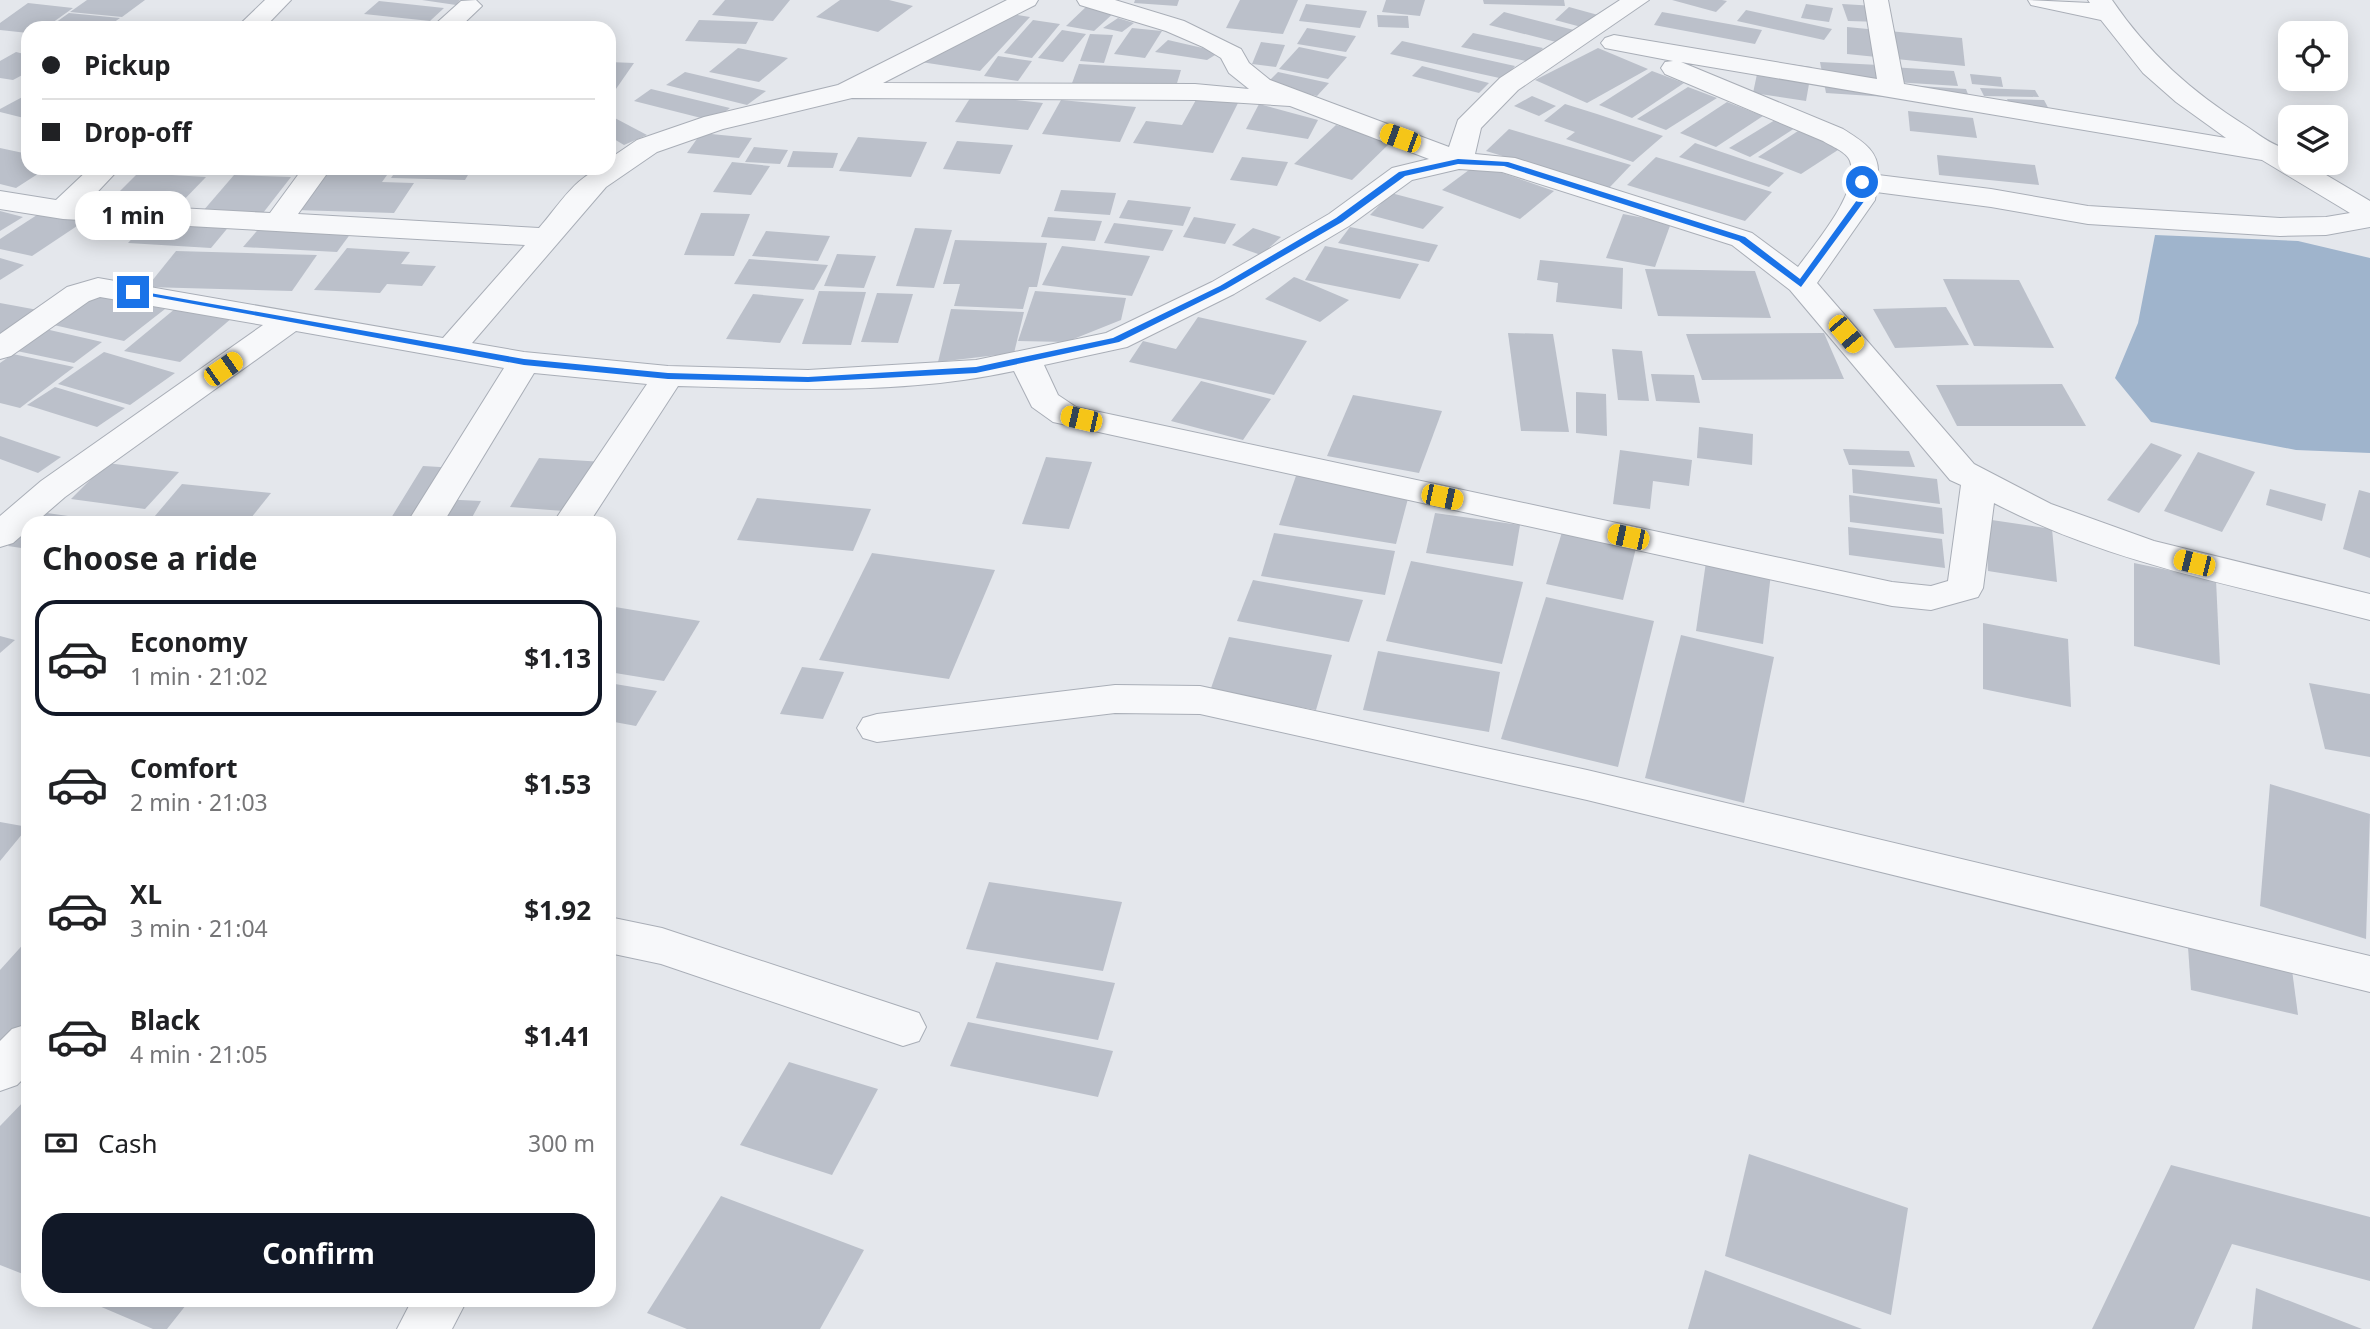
<!DOCTYPE html>
<meta charset="utf-8">
<style>
:root{--surface:#fff;--page:#f2f2f2;--text:#202124;--muted:#757577;--line:#e0e0e0;--accent:#111827}
body{margin:0;font-family:"Noto Sans",sans-serif;background:var(--page);color:var(--text);height:100vh;display:flex;flex-direction:column;font-size:26px;white-space:nowrap}
*{box-sizing:border-box;margin:0}
p{font-size:23px;color:var(--muted)}
.icon{flex:none;width:38px;height:38px;fill:none;stroke:currentColor;stroke-width:2;stroke-linecap:round;stroke-linejoin:round}
.map{position:relative;flex:1;overflow:hidden}
.details{position:absolute;left:21px;top:516px;width:595px;height:791px;display:flex;flex-direction:column;background:var(--surface);border-radius:21px;box-shadow:0 4px 18px #0003}
.details>*{flex:none}
.guide{position:absolute;left:21px;top:21px;width:595px;height:154px;border-radius:21px;box-shadow:0 4px 18px #0003;display:grid;align-content:center;height:154px;padding:0 21px;background:var(--surface)}
.fabs{position:absolute;left:2278px;top:21px;display:grid;gap:14px}
.fabs a{display:grid;place-items:center;width:70px;height:70px;border-radius:14px;background:var(--surface);box-shadow:0 4px 18px #0003;font-size:35px}
.end{position:absolute;width:32px;height:32px;margin:-16px;border:9px solid #1a73e8;background:#fff;box-shadow:0 0 0 4px #fff}
.from{border-radius:50%}
.bubble{position:absolute;height:49px;border-radius:21px;background:var(--surface);box-shadow:0 4px 18px #0003;font-size:23px;font-weight:700;line-height:49px;text-align:center}
.car{position:absolute;width:21px;height:42px;margin:-21px -10px;border-radius:9px;box-shadow:0 0 5px 2px #0007;background:linear-gradient(#f5c518 24%,#345 0 40%,#f5c518 0 76%,#345 0 86%,#f5c518 0)}
.guide b{display:flex;align-items:center;gap:24px;height:66px;font-size:26px}
.guide b+b{border-top:2px solid var(--line)}
.guide i{width:18px;height:18px;background:var(--text)}
ul{padding:0;list-style:none}
li{display:flex;align-items:center;gap:21px;height:116px;margin:0 14px 10px;padding:0 7px;border:4px solid transparent;border-radius:21px}
li div{flex:1}
li b{display:block;font-size:26px}
li em{font-style:normal;font-weight:700}
li.active{border-color:var(--accent)}
li>.icon{width:63px;height:63px;stroke-width:1.5}
h2{padding:0 21px;font-size:32px;line-height:84px}
.pay{display:flex;align-items:center;gap:18px;height:77px;padding:0 21px;font-size:26px}
.pay p{margin-inline-start:auto}
.primary-button{display:flex;gap:14px;margin-top:auto;padding:14px 21px}
.primary-button a{flex:1;height:80px;border-radius:21px;background:var(--accent);color:#fff;font-size:28px;font-weight:700;line-height:80px;text-align:center}
.map>svg:first-child{display:block}
</style>
<div class="map">
<svg width="2370" height="1329" viewBox="0 0 2370 1329">
<rect width="100%" height="100%" fill="#e4e7ec"/>
<polygon fill="#9fb4cc" points="2155,235 2298,241 2370,258 2370,453 2296,450 2151,422 2115,378 2138,323"/>
<g fill="#bbc0ca">
<polygon points="87,0 145,0 122,17 70,12"/>
<polygon points="422,0 460,0 456,5"/>
<polygon points="725,0 790,0 773,21 712,15"/>
<polygon points="840,0 889,0 913,6 878,32 816,17"/>
<polygon points="1135,0 1179,0 1177,6 1134,3"/>
<polygon points="1240,0 1298,0 1283,34 1226,28"/>
<polygon points="1386,0 1425,0 1420,16 1382,12"/>
<polygon points="1483,0 1564,0 1565,6 1484,4"/>
<polygon points="1672,0 1722,0 1727,1 1716,12"/>
<polygon points="379,1 444,8 430,21 364,14"/>
<polygon points="28,3 73,8 45,28 28,28 28,33 0,30 0,23"/>
<polygon points="1306,4 1367,11 1360,28 1299,21"/>
<polygon points="1806,4 1833,8 1829,22 1801,18"/>
<polygon points="1842,4 1876,6 1882,22 1848,21"/>
<polygon points="1088,5 1116,11 1094,31 1066,26"/>
<polygon points="1569,7 1598,15 1585,28 1555,20"/>
<polygon points="1746,10 1832,29 1824,40 1737,21"/>
<polygon points="1504,12 1574,30 1560,43 1489,25"/>
<polygon points="1662,12 1762,30 1755,44 1654,25"/>
<polygon points="69,13 120,18 106,28 48,28"/>
<polygon points="1005,13 1030,17 980,71 921,62"/>
<polygon points="1377,15 1408,16 1409,28 1378,27"/>
<polygon points="1118,18 1134,23 1122,32 1103,28"/>
<polygon points="699,20 758,22 746,44 685,41"/>
<polygon points="1033,20 1060,24 1032,58 1004,53"/>
<polygon points="1847,27 1962,38 1965,66 1847,54"/>
<polygon points="1132,28 1162,31 1145,58 1114,54"/>
<polygon points="1307,28 1356,36 1346,52 1297,44"/>
<polygon points="1062,30 1086,34 1063,62 1038,58"/>
<polygon points="1473,33 1543,48 1531,62 1461,47"/>
<polygon points="1090,34 1113,35 1104,63 1080,61"/>
<polygon points="1168,40 1220,52 1207,60 1155,52"/>
<polygon points="1402,41 1515,66 1504,79 1390,54"/>
<polygon points="1261,42 1285,45 1276,67 1252,64"/>
<polygon points="1299,47 1347,57 1328,79 1279,69"/>
<polygon points="738,48 788,58 759,82 709,72"/>
<polygon points="1598,48 1648,69 1587,103 1535,80"/>
<polygon points="16,52 28,55 28,72 13,80 0,78 0,61"/>
<polygon points="998,56 1032,61 1018,81 984,76"/>
<polygon points="1760,60 1812,67 1806,101 1753,93"/>
<polygon points="609,62 634,63 609,99"/>
<polygon points="1820,62 1879,65 1887,97 1826,93"/>
<polygon points="1079,64 1181,70 1174,93 1071,86"/>
<polygon points="1422,66 1489,83 1479,93 1412,76"/>
<polygon points="1891,67 1954,71 1958,86 1894,82"/>
<polygon points="1652,71 1684,83 1632,118 1599,105"/>
<polygon points="685,72 766,91 747,105 666,85"/>
<polygon points="1278,72 1329,83 1317,96 1266,84"/>
<polygon points="1970,74 2001,77 2003,87 1972,84"/>
<polygon points="1903,85 1966,89 1969,97"/>
<polygon points="1688,87 1717,98 1666,130 1637,119"/>
<polygon points="1980,88 2035,90 2039,97 1984,96"/>
<polygon points="651,89 730,108 713,121 634,101"/>
<polygon points="28,94 28,119 0,112 0,109"/>
<polygon points="972,95 1043,103 1028,130 955,122"/>
<polygon points="1532,96 1556,106 1539,116 1514,106"/>
<polygon points="1197,98 1238,103 1213,153 1133,143 1146,121 1182,125"/>
<polygon points="2007,99 2044,100 2052,115 2014,113"/>
<polygon points="1061,100 1136,107 1120,142 1042,134"/>
<polygon points="1727,102 1763,116 1716,147 1680,133"/>
<polygon points="1259,104 1318,120 1308,139 1246,129"/>
<polygon points="1565,104 1597,114 1663,136 1633,162 1566,139 1575,132 1544,121"/>
<polygon points="1908,111 1973,118 1977,138 1910,131"/>
<polygon points="611,116 647,135 624,145 609,136"/>
<polygon points="1775,120 1795,128 1750,157 1729,148"/>
<polygon points="1336,125 1392,141 1352,180 1294,164"/>
<polygon points="1509,129 1631,165 1609,188 1486,151"/>
<polygon points="1798,131 1841,148 1801,174 1758,157"/>
<polygon points="701,133 752,138 739,158 687,153"/>
<polygon points="858,137 927,142 911,177 839,171"/>
<polygon points="957,141 1013,145 1000,174 943,169"/>
<polygon points="1695,143 1784,173 1769,187 1679,157"/>
<polygon points="754,147 788,150 780,164 745,162"/>
<polygon points="0,148 28,154 28,168 47,168 16,188 0,184"/>
<polygon points="793,151 838,153 833,168 787,167"/>
<polygon points="1937,155 2035,165 2039,185 1939,175"/>
<polygon points="1242,157 1288,162 1277,186 1230,180"/>
<polygon points="1656,157 1772,192 1745,221 1627,185"/>
<polygon points="732,162 770,166 751,195 713,192"/>
<polygon points="1477,164 1554,191 1520,219 1442,190"/>
<polygon points="244,168 311,168 306,174 241,171"/>
<polygon points="326,168 392,168 382,182 414,183 394,213 295,210"/>
<polygon points="398,168 472,168 465,180 391,178"/>
<polygon points="138,173 206,177 176,208 106,205"/>
<polygon points="234,175 291,177 263,213 203,211"/>
<polygon points="1061,190 1116,193 1110,215 1054,211"/>
<polygon points="1391,193 1444,207 1423,229 1370,215"/>
<polygon points="1128,200 1191,207 1183,226 1119,218"/>
<polygon points="0,211 23,217 0,231"/>
<polygon points="40,213 83,222 32,256 0,249 0,239"/>
<polygon points="701,213 750,214 734,256 684,255"/>
<polygon points="1623,214 1671,223 1655,267 1606,258"/>
<polygon points="1048,217 1102,221 1095,241 1041,237"/>
<polygon points="1194,217 1236,224 1225,244 1183,237"/>
<polygon points="149,220 231,224 211,248 128,243"/>
<polygon points="1114,223 1173,230 1163,251 1104,243"/>
<polygon points="262,225 354,229 337,252 243,247"/>
<polygon points="1350,227 1438,245 1429,262 1338,243"/>
<polygon points="915,228 952,230 934,288 896,286"/>
<polygon points="1253,228 1281,237 1261,255 1232,245"/>
<polygon points="766,231 830,236 818,261 752,256"/>
<polygon points="955,240 1047,243 1037,287 1029,287 1023,309 954,306 960,284 943,284"/>
<polygon points="1062,246 1150,256 1132,296 1042,285"/>
<polygon points="1325,246 1419,264 1400,299 1305,280"/>
<polygon points="347,248 410,252 401,264 436,266 422,286 387,284 380,293 314,290"/>
<polygon points="176,251 317,255 292,291 147,287"/>
<polygon points="837,254 876,256 864,288 824,286"/>
<polygon points="0,258 24,265 0,280"/>
<polygon points="749,259 828,265 814,290 734,284"/>
<polygon points="1540,260 1623,268 1622,309 1556,302 1558,283 1537,280"/>
<polygon points="1645,269 1755,271 1771,318 1658,316"/>
<polygon points="1294,277 1297,278 1349,300 1320,322 1265,299"/>
<polygon points="1943,279 2019,280 2054,348 1974,346"/>
<polygon points="819,291 866,292 851,345 802,344"/>
<polygon points="1035,291 1126,298 1121,320 1066,342 1018,341"/>
<polygon points="87,292 165,309 124,341 45,323"/>
<polygon points="877,293 913,294 898,343 861,342"/>
<polygon points="753,294 804,299 780,343 726,339"/>
<polygon points="0,303 38,310 0,339"/>
<polygon points="1946,307 1969,345 1895,348 1873,309"/>
<polygon points="176,308 232,318 180,362 124,351"/>
<polygon points="951,309 1024,312 1014,353 938,362"/>
<polygon points="1198,317 1307,341 1274,395 1129,362 1143,341 1176,349"/>
<polygon points="41,328 102,342 74,363 12,350"/>
<polygon points="1508,333 1553,334 1569,432 1521,431"/>
<polygon points="1824,333 1844,379 1702,380 1686,334"/>
<polygon points="1612,349 1642,351 1649,401 1618,400"/>
<polygon points="104,352 175,373 130,405 58,384"/>
<polygon points="13,354 74,367 20,408 0,403 0,363"/>
<polygon points="1651,374 1694,375 1700,403 1656,401"/>
<polygon points="1201,381 1271,399 1243,440 1171,421"/>
<polygon points="2062,384 2086,426 1957,426 1936,385"/>
<polygon points="55,387 125,408 97,427 27,405"/>
<polygon points="1576,392 1606,394 1607,436 1576,433"/>
<polygon points="1353,395 1442,411 1419,473 1327,456"/>
<polygon points="1699,427 1753,434 1752,465 1697,458"/>
<polygon points="0,436 61,457 38,473 0,459"/>
<polygon points="2151,443 2182,455 2139,513 2107,500"/>
<polygon points="1843,449 1909,451 1915,467 1849,465"/>
<polygon points="1620,450 1692,460 1689,486 1653,481 1650,509 1613,504"/>
<polygon points="2198,452 2255,472 2222,532 2164,511"/>
<polygon points="1046,457 1092,462 1069,529 1022,524"/>
<polygon points="539,458 604,462 577,512 510,507"/>
<polygon points="107,463 179,472 145,509 71,499"/>
<polygon points="423,466 457,468 440,499 481,501 469,523 388,523"/>
<polygon points="1852,469 1937,479 1940,504 1853,493"/>
<polygon points="1297,473 1410,491 1396,544 1279,525"/>
<polygon points="182,484 271,493 247,523 149,523"/>
<polygon points="2270,489 2326,504 2322,521 2266,505"/>
<polygon points="2359,490 2370,493 2370,558 2343,549"/>
<polygon points="1849,495 1942,508 1944,534 1850,522"/>
<polygon points="757,498 871,509 853,551 737,540"/>
<polygon points="40,512 110,522 110,523 30,523"/>
<polygon points="1435,513 1520,525 1513,566 1426,553"/>
<polygon points="1985,519 2052,529 2057,582 1988,571"/>
<polygon points="28,525 28,549 8,546"/>
<polygon points="1848,527 1942,539 1945,568 1849,555"/>
<polygon points="1563,529 1637,544 1623,600 1546,584"/>
<polygon points="1274,533 1395,551 1385,595 1261,576"/>
<polygon points="872,553 995,570 949,679 819,660"/>
<polygon points="1411,561 1523,582 1502,664 1386,641"/>
<polygon points="1706,562 1771,573 1763,644 1696,631"/>
<polygon points="2134,563 2216,580 2220,665 2134,646"/>
<polygon points="1253,580 1363,600 1349,642 1237,621"/>
<polygon points="1546,597 1654,621 1618,767 1501,739"/>
<polygon points="609,606 700,621 664,681 609,672"/>
<polygon points="1983,623 2068,639 2071,707 1983,689"/>
<polygon points="1681,635 1774,657 1744,803 1645,778"/>
<polygon points="0,636 15,640 0,653"/>
<polygon points="1229,637 1332,655 1316,710 1210,691"/>
<polygon points="1378,651 1500,672 1489,732 1363,710"/>
<polygon points="802,667 844,672 823,719 780,714"/>
<polygon points="609,683 657,691 636,726 609,721"/>
<polygon points="2309,683 2370,694 2370,757 2325,749"/>
<polygon points="2270,784 2370,814 2366,939 2260,906"/>
<polygon points="0,822 28,827 0,861"/>
<polygon points="989,882 1122,902 1103,971 966,949"/>
<polygon points="28,939 28,1058 0,1050 0,970"/>
<polygon points="2188,947 2292,970 2298,1015 2191,990"/>
<polygon points="996,962 1115,983 1098,1040 976,1018"/>
<polygon points="968,1022 1113,1051 1098,1097 950,1066"/>
<polygon points="789,1062 878,1089 832,1175 740,1145"/>
<polygon points="28,1097 28,1276 0,1265 0,1126"/>
<polygon points="1749,1154 1908,1208 1891,1315 1725,1256"/>
<polygon points="2171,1165 2370,1217 2370,1281 2232,1244 2194,1329 2092,1329"/>
<polygon points="721,1196 864,1250 820,1329 687,1329 647,1313"/>
<polygon points="1705,1270 1862,1329 1688,1329"/>
<polygon points="2256,1288 2362,1329 2252,1329"/>
<polygon points="85,1300 190,1300 167,1329 153,1329"/>
</g>
<g fill="none" stroke-linecap="round" stroke-linejoin="round">
<defs>
<g id="minor">
<polygon points="265,0 291,0 264,28 236,28"/>
<path d="M1007 0H1038L1035 5 883 83 1195 84 1249 89 1229 73 1221 58 1203 47 1166 31 1080 5 1077 0H1115L1184 21 1241 49 1249 63 1270 80 1449 147 1458 120 1500 78 1620 0H1649L1518 90 1481 128 1475 154 1515 158 1752 233 1798 267C1816 242 1861 191 1850 161 1847 152 1831 146 1823 141L1665 74 1661 68 1665 62 1673 61 1605 48 1601 43 1605 38 1614 35 1877 79 1864 0H1888L1904 84 2226 138 2176 102 2143 73 2101 20 2031 5 2028 0 2090 3 2088 0H2112C2148 53 2192 92 2246 126 2258 134 2270 144 2284 148L2291 154V163H2306L2370 201V227L2326 235 2280 236 2088 224 1991 207 1876 192 1875 200 1817 283 1974 464 2051 504 2154 541 2370 594V620C2244 587 2110 564 1994 503L1983 588 1978 597 1931 610 1892 606 1053 422 1032 407 1014 371C905 395 789 389 678 386L589 523H553L647 384 534 373 443 523H407L504 368 296 331 65 497 35 523H28V530L13 543 0 547V516L41 481 263 325 100 297 89 301 11 356 0 359V334L67 287 98 278 443 338 525 245 63 219 0 209V191L56 200 90 168H120L87 203 270 213 303 168H331L298 214 539 228C558 207 580 168 609 168V159L637 140 704 117 838 85ZM1681 62 2262 160 2350 213 2326 217 2280 218 2088 206 1991 189 1878 175C1880 151 1862 141 1843 129ZM852 98 1195 100 1290 106 1429 159 1392 168 1329 214 1212 282 1106 333 976 360 808 370 668 366 524 352 472 343 606 187 657 152 723 129ZM1459 169 1502 172 1732 245 1790 290 1950 480 1961 485 1948 581 1931 586 1892 582 1076 407 1058 395 1044 365 1127 347 1234 294 1349 226 1412 180Z"/>
<polygon points="461,1 476,0 482,6 459,28 431,28"/>
<polygon points="1115,685 1200,686 1587,770 2370,956 2370,992 1587,800 1200,714 1115,713 877,742 863,738 857,728 863,718 877,714"/>
<polygon points="609,917 662,928 919,1013 926,1027 919,1041 903,1046 661,964 609,953"/>
<polygon points="28,1024 28,1074 17,1085 0,1091 0,1041 12,1029"/>
<polygon points="412,1300 467,1300 452,1329 397,1329"/>
</g>
</defs>
<use href="#minor" stroke="#a9aeb7" stroke-width="2"/>
<use href="#minor" fill="#f7f8fa" fill-rule="evenodd"/>
</g>
<polygon fill="#1a73e8" points="1458,159 1508,162 1745,237 1800,279 1857,200 1857,182 1862,179 1866,182 1865,200 1801,287 1739,241 1504,166 1458,164 1405,176 1342,222 1226,289 1119,342 976,373 808,382 668,379 524,365 128,292 133,290 524,359 668,373 808,377 976,367 1113,338 1220,286 1336,218 1399,172"/>
</svg>
<div class="fabs">
<a><svg class="icon" aria-label="locate" viewBox="0 0 24 24"><circle cx="12" cy="12" r="6"/><path d="M12 2v4M12 18v4M2 12h4M18 12h4"/></svg></a>
<a><svg class="icon" aria-label="layers" viewBox="0 0 24 24"><path d="M12 4l9 5-9 5-9-5zM3 14l9 5 9-5"/></svg></a>
</div>
<i class="end from" style="left:1862px;top:182px"></i>
<i class="end" style="left:133px;top:292px"></i>
<div class="bubble" style="left:75px;top:191px;width:116px">1 min</div>
<i class="car" style="left:1400px;top:138px;rotate:290deg"></i>
<i class="car" style="left:1846px;top:334px;rotate:140deg"></i>
<i class="car" style="left:223px;top:369px;rotate:55deg"></i>
<i class="car" style="left:1081px;top:419px;rotate:283deg"></i>
<i class="car" style="left:1442px;top:497px;rotate:102deg"></i>
<i class="car" style="left:1628px;top:537px;rotate:282deg"></i>
<i class="car" style="left:2194px;top:563px;rotate:284deg"></i>
<div class="guide">
<b><i class="from"></i>Pickup</b>
<b><i></i>Drop-off</b>
</div>
<section class="details">
<h2>Choose a ride</h2>
<ul>
<li class="active"><svg class="icon" aria-label="car" viewBox="0 0 24 24"><path d="M5 17H2v-5l4-1 3-4h7l3 4 3 1v5h-3M9 17h6M6 11h13"/><circle cx="7" cy="17" r="2"/><circle cx="17" cy="17" r="2"/></svg><div><b>Economy</b><p>1 min · 21:02</p></div><em>$1.13</em></li>
<li><svg class="icon" aria-label="car" viewBox="0 0 24 24"><path d="M5 17H2v-5l4-1 3-4h7l3 4 3 1v5h-3M9 17h6M6 11h13"/><circle cx="7" cy="17" r="2"/><circle cx="17" cy="17" r="2"/></svg><div><b>Comfort</b><p>2 min · 21:03</p></div><em>$1.53</em></li>
<li><svg class="icon" aria-label="car" viewBox="0 0 24 24"><path d="M5 17H2v-5l4-1 3-4h7l3 4 3 1v5h-3M9 17h6M6 11h13"/><circle cx="7" cy="17" r="2"/><circle cx="17" cy="17" r="2"/></svg><div><b>XL</b><p>3 min · 21:04</p></div><em>$1.92</em></li>
<li><svg class="icon" aria-label="car" viewBox="0 0 24 24"><path d="M5 17H2v-5l4-1 3-4h7l3 4 3 1v5h-3M9 17h6M6 11h13"/><circle cx="7" cy="17" r="2"/><circle cx="17" cy="17" r="2"/></svg><div><b>Black</b><p>4 min · 21:05</p></div><em>$1.41</em></li>
</ul>
<div class="pay"><svg class="icon" aria-label="cash" viewBox="0 0 24 24"><path d="M3 7h18v10H3z"/><circle cx="12" cy="12" r="2"/></svg>Cash<p>300 m</p></div>
<div class="primary-button"><a>Confirm</a></div>
</section>
</div>
